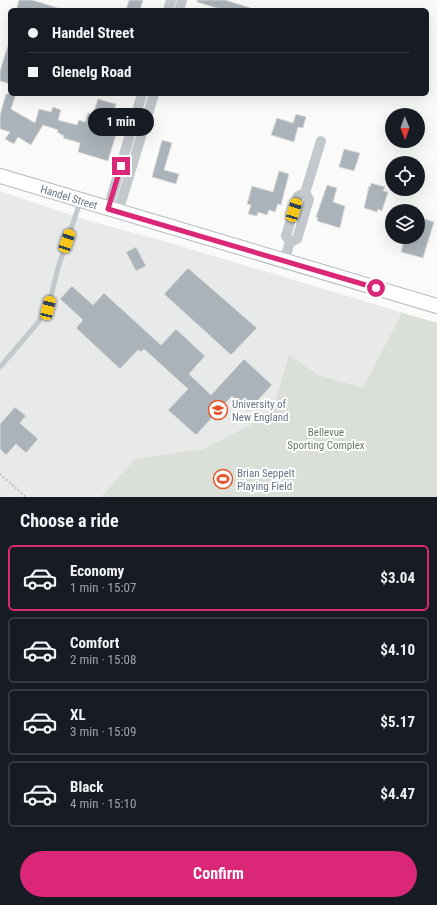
<!DOCTYPE html>
<meta charset="utf-8">
<style>
:root{--surface:#171b24;--page:#20242c;--text:#f1f3f6;--muted:#9ea1a6;--line:#363941;--accent:#db2777}
body{margin:0;font-family:"Roboto Condensed",sans-serif;background:var(--page);color:var(--text);height:100vh;display:flex;flex-direction:column;font-size:15px;white-space:nowrap}
*{box-sizing:border-box;margin:0}
p{font-size:13px;color:var(--muted)}
.icon{flex:none;width:22px;height:22px;fill:none;stroke:currentColor;stroke-width:2;stroke-linecap:round;stroke-linejoin:round}
.map{position:relative;height:497px;overflow:hidden}
.sheet{display:flex;flex-direction:column;background:var(--surface);flex:1}
.sheet>*{flex:none}
.top-card{position:absolute;left:8px;top:8px;width:421px;height:88px;border-radius:6px;box-shadow:0 4px 16px #0002;display:grid;align-content:center;height:88px;padding:0 20px;background:var(--surface)}
.needle{width:26px;rotate:179deg}
.tools{position:absolute;left:385px;top:108px;display:grid;gap:8px}
.tools a{display:grid;place-items:center;width:40px;height:40px;border-radius:50%;background:var(--surface);box-shadow:0 4px 16px #0002;font-size:20px}
.end{position:absolute;width:18px;height:18px;margin:-9px;border:5px solid #db2777;background:#fff;box-shadow:0 0 0 2px #fff}
.from{border-radius:50%}
.bubble{position:absolute;height:28px;border-radius:14px;background:var(--surface);box-shadow:0 4px 16px #0002;font-size:13px;font-weight:700;line-height:28px;text-align:center}
.car{position:absolute;width:12px;height:24px;margin:-12px -6px;border-radius:5px;box-shadow:0 0 3px 1px #0007;background:linear-gradient(#f5c518 24%,#345 0 40%,#f5c518 0 76%,#345 0 86%,#f5c518 0)}
.top-card b{display:flex;align-items:center;gap:14px;height:38px;font-size:15px}
.top-card b+b{border-top:1px solid var(--line)}
.top-card i{width:10px;height:10px;background:var(--text)}
ul{padding:0;list-style:none}
li{display:flex;align-items:center;gap:12px;height:66px;margin:0 8px 6px;padding:0 12px;border:2px solid var(--line);border-radius:6px}
li div{flex:1}
li b{display:block;font-size:15px}
li em{font-style:normal;font-weight:700}
li.selected{border-color:var(--accent)}
li>.icon{width:36px;height:36px;stroke-width:1.5}
h2{padding:0 20px;font-size:18px;line-height:48px}
.primary-button{display:flex;gap:8px;margin-top:auto;padding:8px 20px}
.primary-button a{flex:1;height:46px;border-radius:24px;background:var(--accent);color:#fff;font-size:16px;font-weight:700;line-height:46px;text-align:center}
.map>svg:first-child{display:block}
</style>
<div class="map">
<svg width="437" height="497" viewBox="0 0 437 497">
<rect width="100%" height="100%" fill="#fafaf8"/>
<polygon fill="#e8e9e9" points="0,191 83,219 167,242 437,323 437,497 0,497"/>
<polygon fill="#dadfd7" points="402,313 437,323 437,497 101,497 135,459 204,449 272,414 289,355 318,375 363,388"/>
<g fill="#aab3b9" stroke="#dcdcda">
<polygon points="19,0 32,0 58,8 58,10 24,10 17,8"/>
<polygon points="129,0 143,0 140,10 126,10"/>
<polygon points="197,0 225,0 251,8 250,10 223,10 197,2"/>
<polygon points="8,45 10,45 10,84 0,81 0,71"/>
<polygon points="6,94 16,94 11,109 35,123 39,109 51,112 53,107 61,110 58,120 77,125 79,120 85,122 88,113 93,114 98,99 116,104 110,123 114,124 112,129 117,131 108,161 78,152 80,143 63,138 64,136 57,132 58,130 43,125 31,145 18,137 14,144 5,139 10,132 0,129 0,115"/>
<polygon points="296,114 306,117 303,128 298,127 294,142 271,135 277,118 293,123"/>
<polygon points="162,140 172,143 164,170 179,174 176,184 152,177"/>
<polygon points="344,149 360,153 354,171 339,167"/>
<polygon points="279,171 289,174 281,205 278,204 275,212 269,210 267,215 258,212 257,216 248,214 251,205 247,204 252,186 273,192"/>
<polygon points="371,183 385,187 383,191 388,192 382,211 378,209 377,212 364,208 369,186 370,187"/>
<polygon points="327,185 337,188 333,202 345,206 340,228 317,221 318,218 316,217"/>
<polygon points="418,217 434,222 423,258 401,252 405,237 418,237"/>
<polygon points="136,247 146,266 136,271 126,252"/>
<polygon points="188,268 257,328 231,355 164,294"/>
<polygon points="72,286 93,305 104,293 161,345 176,329 205,356 189,374 211,395 244,359 272,385 248,411 232,396 196,435 168,410 188,389 144,349 141,352 138,350 120,369 76,328 83,320 60,299"/>
<polygon points="15,407 26,416 20,423 38,439 26,453 16,444 6,455 0,449 0,424"/>
</g>
<g fill="none" stroke-linecap="round" stroke-linejoin="round">
<defs>
<polyline id="secondary" points="0,176 437,306"/>
</defs>
<use href="#secondary" stroke="#b3babf" stroke-width="16"/>
<polyline stroke="#bbbfc2" stroke-width="2" stroke-dasharray="2 2" stroke-linecap="butt" points="0,474 26,497"/>
<polyline stroke="#c3c8cc" stroke-width="5" points="0,367 36,325 48,308 58,268 80,202"/>
<g stroke="#c3c8cc" stroke-width="10">
<polyline points="168,10 171,0"/>
<polyline points="179,10 182,0"/>
<polyline points="108,209 142,94"/>
<polyline points="118,212 154,94"/>
<polyline points="290,242 297,239 309,199 305,193"/>
<polyline points="284,261 290,242 286,236 298,196 305,193 321,141"/>
</g>
<use href="#secondary" stroke="#fff" stroke-width="14"/>
</g>
<g fill="none" stroke-linecap="round" stroke-linejoin="round">
<polyline stroke="#db2777" stroke-width="5" points="121,166 108,209 376,288"/>
</g>
<defs>
<symbol id="university-ring" viewBox="-11 -11 22 22"><circle r="9.5" fill="#fff" stroke="#e4572e" stroke-width="1.5"/><path d="M0-5L7-2L0 1L-7-2ZM-4 1L0 2.5L4 1V4Q0 6-4 4Z" fill="#e4572e"/></symbol>
<symbol id="stadium-ring" viewBox="-11 -11 22 22"><circle r="9.5" fill="#fff" stroke="#e4572e" stroke-width="1.5"/><path d="M0-5a6.5 5 0 1 0 0 10a6.5 5 0 1 0 0-10ZM-3.5-1.8h7v3.6h-7Z" fill="#e4572e"/></symbol>
</defs>
<g fill-rule="evenodd">
<use href="#university-ring" x="207" y="399" width="22" height="22"/>
<use href="#stadium-ring" x="212" y="468" width="22" height="22"/>
</g>
<g text-anchor="middle" stroke-width="4" stroke-linejoin="round" paint-order="stroke">
<g font-size="11" fill="#657683" stroke="#fff">
<text transform="translate(69 197) rotate(17)" y="4">Handel Street</text>
</g>
<g font-size="11" fill="#657683" stroke="#fff" text-anchor="start">
<text x="232" y="408">University of<tspan x="232" dy="13">New England</tspan></text>
<text x="237" y="477">Brian Seppelt<tspan x="237" dy="13">Playing Field</tspan></text>
</g>
<g font-size="11" fill="#687a64" stroke="#fff">
<text x="326" y="436">Bellevue<tspan x="326" dy="13">Sporting Complex</tspan></text>
</g>
</g>
</svg>
<div class="tools">
<a><svg class="needle" viewBox="-14 -14 28 28"><path d="M0-13l5 13h-10z" fill="#e53935"/><path d="M0 13l5-13h-10z" fill="#9ea1a6"/></svg></a>
<a><svg class="icon" aria-label="locate" viewBox="0 0 24 24"><circle cx="12" cy="12" r="6"/><path d="M12 2v4M12 18v4M2 12h4M18 12h4"/></svg></a>
<a><svg class="icon" aria-label="layers" viewBox="0 0 24 24"><path d="M12 4l9 5-9 5-9-5zM3 14l9 5 9-5"/></svg></a>
</div>
<i class="end from" style="left:376px;top:288px"></i>
<i class="end" style="left:121px;top:166px"></i>
<div class="bubble" style="left:88px;top:108px;width:66px">1 min</div>
<i class="car" style="left:294px;top:210px;rotate:17deg"></i>
<i class="car" style="left:67px;top:241px;rotate:19deg"></i>
<i class="car" style="left:48px;top:308px;rotate:14deg"></i>
<div class="top-card">
<b><i class="from"></i>Handel Street</b>
<b><i></i>Glenelg Road</b>
</div>
</div>
<section class="sheet">
<h2>Choose a ride</h2>
<ul>
<li class="selected"><svg class="icon" aria-label="car" viewBox="0 0 24 24"><path d="M5 17H2v-5l4-1 3-4h7l3 4 3 1v5h-3M9 17h6M6 11h13"/><circle cx="7" cy="17" r="2"/><circle cx="17" cy="17" r="2"/></svg><div><b>Economy</b><p>1 min · 15:07</p></div><em>$3.04</em></li>
<li><svg class="icon" aria-label="car" viewBox="0 0 24 24"><path d="M5 17H2v-5l4-1 3-4h7l3 4 3 1v5h-3M9 17h6M6 11h13"/><circle cx="7" cy="17" r="2"/><circle cx="17" cy="17" r="2"/></svg><div><b>Comfort</b><p>2 min · 15:08</p></div><em>$4.10</em></li>
<li><svg class="icon" aria-label="car" viewBox="0 0 24 24"><path d="M5 17H2v-5l4-1 3-4h7l3 4 3 1v5h-3M9 17h6M6 11h13"/><circle cx="7" cy="17" r="2"/><circle cx="17" cy="17" r="2"/></svg><div><b>XL</b><p>3 min · 15:09</p></div><em>$5.17</em></li>
<li><svg class="icon" aria-label="car" viewBox="0 0 24 24"><path d="M5 17H2v-5l4-1 3-4h7l3 4 3 1v5h-3M9 17h6M6 11h13"/><circle cx="7" cy="17" r="2"/><circle cx="17" cy="17" r="2"/></svg><div><b>Black</b><p>4 min · 15:10</p></div><em>$4.47</em></li>
</ul>
<div class="primary-button"><a>Confirm</a></div>
</section>
